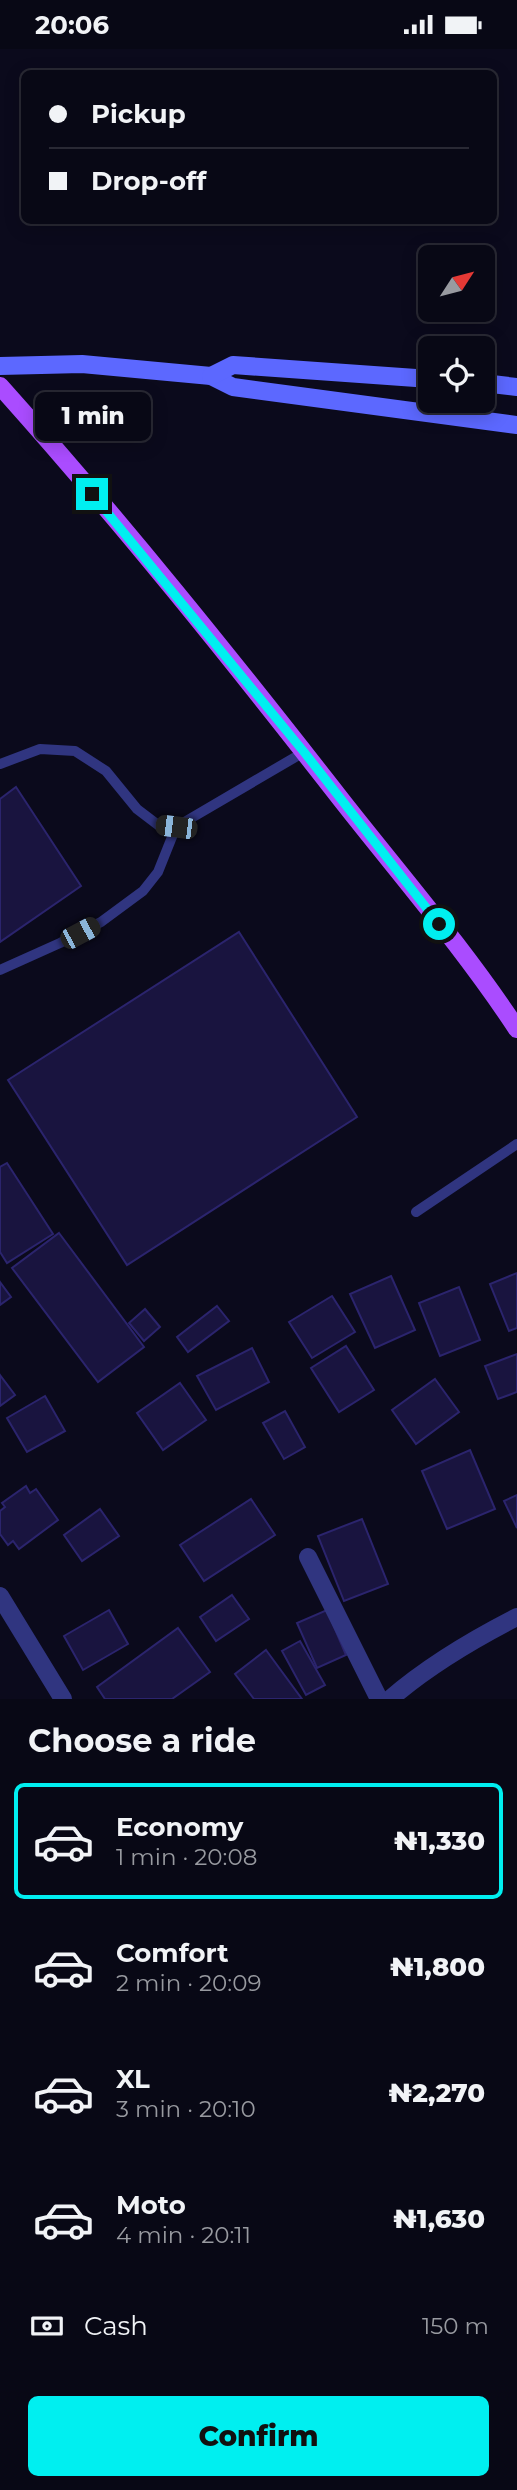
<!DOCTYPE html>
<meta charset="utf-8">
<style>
:root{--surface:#080815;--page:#161622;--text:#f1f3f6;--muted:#989aa0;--line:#292934;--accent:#00eff0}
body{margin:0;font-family:Montserrat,sans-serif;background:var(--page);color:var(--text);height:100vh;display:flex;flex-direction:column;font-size:26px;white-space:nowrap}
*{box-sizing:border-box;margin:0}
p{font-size:23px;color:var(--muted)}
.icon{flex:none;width:38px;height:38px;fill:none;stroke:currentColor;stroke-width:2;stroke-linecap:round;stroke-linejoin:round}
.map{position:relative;height:1650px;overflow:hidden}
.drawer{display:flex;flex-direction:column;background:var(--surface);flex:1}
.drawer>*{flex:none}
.guide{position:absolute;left:21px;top:21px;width:476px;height:154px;border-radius:10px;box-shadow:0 4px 18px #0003,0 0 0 2px var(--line);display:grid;align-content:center;height:154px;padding:0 28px;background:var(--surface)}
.needle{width:46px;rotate:54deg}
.tools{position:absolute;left:418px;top:196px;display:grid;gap:14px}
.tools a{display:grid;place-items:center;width:77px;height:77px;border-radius:10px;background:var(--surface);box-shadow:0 4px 18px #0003,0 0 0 2px var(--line);font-size:35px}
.end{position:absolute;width:32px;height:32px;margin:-16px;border:9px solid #00eff0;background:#111;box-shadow:0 0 0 4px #111}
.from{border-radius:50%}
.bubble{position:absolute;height:49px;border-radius:10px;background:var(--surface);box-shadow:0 4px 18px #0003,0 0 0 2px var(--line);font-size:23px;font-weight:800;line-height:49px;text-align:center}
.car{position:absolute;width:21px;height:42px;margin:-21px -10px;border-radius:9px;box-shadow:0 0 5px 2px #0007;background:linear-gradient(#222 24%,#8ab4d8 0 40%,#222 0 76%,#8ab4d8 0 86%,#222 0)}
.guide b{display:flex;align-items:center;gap:24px;height:66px;font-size:26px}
.guide b+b{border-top:2px solid var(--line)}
.guide i{width:18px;height:18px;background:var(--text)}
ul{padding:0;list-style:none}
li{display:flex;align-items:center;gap:21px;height:116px;margin:0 14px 10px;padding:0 14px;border:4px solid transparent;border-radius:10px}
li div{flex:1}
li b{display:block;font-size:26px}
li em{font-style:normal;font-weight:800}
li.active{border-color:var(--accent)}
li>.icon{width:63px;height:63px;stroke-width:1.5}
h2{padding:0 28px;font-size:32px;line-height:84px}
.pay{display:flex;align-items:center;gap:18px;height:77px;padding:0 28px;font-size:26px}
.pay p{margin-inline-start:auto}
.action{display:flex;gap:14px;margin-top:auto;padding:14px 28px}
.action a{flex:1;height:80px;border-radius:10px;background:var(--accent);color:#111;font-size:28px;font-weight:800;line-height:80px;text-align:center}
.status{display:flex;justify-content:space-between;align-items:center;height:49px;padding:0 35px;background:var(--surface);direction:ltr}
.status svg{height:19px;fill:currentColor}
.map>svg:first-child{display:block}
</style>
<div class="status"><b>20:06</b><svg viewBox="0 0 49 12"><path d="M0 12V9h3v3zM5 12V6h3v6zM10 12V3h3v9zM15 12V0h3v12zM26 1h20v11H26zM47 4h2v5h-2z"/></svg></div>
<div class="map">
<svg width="517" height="1650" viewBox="0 0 517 1650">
<rect width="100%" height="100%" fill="#0b0a1c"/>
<g fill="#19143f" stroke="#2b246d" stroke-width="2">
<polygon points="16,738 81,837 0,893 0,750"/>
<polygon points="239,883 357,1068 127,1216 8,1031"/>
<polygon points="7,1114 53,1185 7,1214 0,1203 0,1118"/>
<polygon points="59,1184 144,1298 98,1333 12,1219"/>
<polygon points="517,1224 517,1279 509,1282 490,1235"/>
<polygon points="391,1227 415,1281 375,1299 350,1245"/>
<polygon points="0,1233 11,1248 0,1256"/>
<polygon points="459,1238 480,1291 440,1307 419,1254"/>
<polygon points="332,1247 355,1283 312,1309 289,1273"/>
<polygon points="217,1257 229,1272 188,1303 177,1288"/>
<polygon points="145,1260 160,1278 144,1292 129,1274"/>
<polygon points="346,1297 374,1341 339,1363 311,1319"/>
<polygon points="252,1299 269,1333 216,1361 197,1327"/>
<polygon points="517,1305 517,1343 498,1350 485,1317"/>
<polygon points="0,1326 15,1346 0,1357"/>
<polygon points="435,1330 459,1363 416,1395 392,1361"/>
<polygon points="180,1334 206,1371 163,1401 137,1364"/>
<polygon points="45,1347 65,1382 27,1403 7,1369"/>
<polygon points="285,1362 305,1398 284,1410 263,1374"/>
<polygon points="470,1401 495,1460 447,1480 422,1422"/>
<polygon points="26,1437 30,1444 36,1440 58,1471 19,1500 13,1492 8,1496 0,1485 0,1462 5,1458 2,1454"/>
<polygon points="517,1446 517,1479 504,1452"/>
<polygon points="251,1450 275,1486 204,1532 180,1496"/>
<polygon points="100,1460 119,1487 82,1512 64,1486"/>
<polygon points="362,1470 388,1535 344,1552 318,1487"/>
<polygon points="232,1546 249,1570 216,1592 200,1568"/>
<polygon points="109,1561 128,1595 83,1621 64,1587"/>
<polygon points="327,1561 346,1606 317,1619 297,1574"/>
<polygon points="178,1579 210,1623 172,1650 105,1650 97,1638"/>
<polygon points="300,1592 325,1636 306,1646 282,1602"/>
<polygon points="266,1601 302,1650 254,1650 235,1625"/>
</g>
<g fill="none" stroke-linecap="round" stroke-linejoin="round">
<g stroke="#303580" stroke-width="10">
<polyline points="0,715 40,700 75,702 106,722 137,760 158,776 176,778 304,703"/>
<polyline points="0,921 60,894 101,873 143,842 158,823 176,778"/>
<polyline points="416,1163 517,1095"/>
</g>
<g stroke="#303580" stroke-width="18">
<polyline points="308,1508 379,1650"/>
<polyline points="0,1547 63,1650"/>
<path d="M390 1650C428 1617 472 1591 517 1568"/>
</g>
<g stroke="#5c68ff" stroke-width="18">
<polyline points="0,317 82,315 211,327 233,338 517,376"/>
<polyline points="211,327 233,316 430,330"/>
<polyline points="483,334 517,338"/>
</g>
<path stroke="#aa4cff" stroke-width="18" d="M0 337C120 471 233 612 343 753 402 828 465 901 517 980"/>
</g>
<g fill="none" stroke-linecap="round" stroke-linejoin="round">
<polyline stroke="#00eff0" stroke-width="9" points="92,445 304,703 439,875"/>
</g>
</svg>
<div class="tools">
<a><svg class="needle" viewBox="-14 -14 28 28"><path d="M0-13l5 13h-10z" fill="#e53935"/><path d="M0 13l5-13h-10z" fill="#989aa0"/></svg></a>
<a><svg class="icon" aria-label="locate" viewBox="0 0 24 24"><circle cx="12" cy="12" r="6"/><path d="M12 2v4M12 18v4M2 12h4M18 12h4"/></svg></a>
</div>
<i class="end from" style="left:439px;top:875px"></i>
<i class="end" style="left:92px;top:445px"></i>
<div class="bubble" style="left:35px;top:343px;width:116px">1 min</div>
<i class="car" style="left:176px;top:778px;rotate:277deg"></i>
<i class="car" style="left:80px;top:884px;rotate:62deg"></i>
<div class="guide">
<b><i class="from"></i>Pickup</b>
<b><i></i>Drop-off</b>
</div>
</div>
<section class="drawer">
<h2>Choose a ride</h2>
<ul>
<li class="active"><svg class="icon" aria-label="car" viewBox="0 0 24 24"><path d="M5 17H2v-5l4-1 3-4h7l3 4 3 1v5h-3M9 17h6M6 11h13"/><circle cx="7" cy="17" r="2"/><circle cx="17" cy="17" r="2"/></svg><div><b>Economy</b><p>1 min · 20:08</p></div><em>₦1,330</em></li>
<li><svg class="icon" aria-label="car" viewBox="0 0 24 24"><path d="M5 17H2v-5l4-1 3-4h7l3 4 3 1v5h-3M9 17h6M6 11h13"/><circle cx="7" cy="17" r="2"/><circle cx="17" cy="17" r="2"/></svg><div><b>Comfort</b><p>2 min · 20:09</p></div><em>₦1,800</em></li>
<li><svg class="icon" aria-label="car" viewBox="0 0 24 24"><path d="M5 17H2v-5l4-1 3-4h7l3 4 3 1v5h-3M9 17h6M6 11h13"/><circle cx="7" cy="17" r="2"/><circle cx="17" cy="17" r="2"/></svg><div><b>XL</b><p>3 min · 20:10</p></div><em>₦2,270</em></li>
<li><svg class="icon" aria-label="car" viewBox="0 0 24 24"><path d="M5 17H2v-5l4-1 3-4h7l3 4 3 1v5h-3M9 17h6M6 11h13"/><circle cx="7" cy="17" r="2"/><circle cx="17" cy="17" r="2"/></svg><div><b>Moto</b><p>4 min · 20:11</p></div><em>₦1,630</em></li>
</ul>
<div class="pay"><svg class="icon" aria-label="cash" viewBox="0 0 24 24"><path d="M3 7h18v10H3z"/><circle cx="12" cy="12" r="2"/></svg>Cash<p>150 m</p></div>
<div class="action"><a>Confirm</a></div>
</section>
